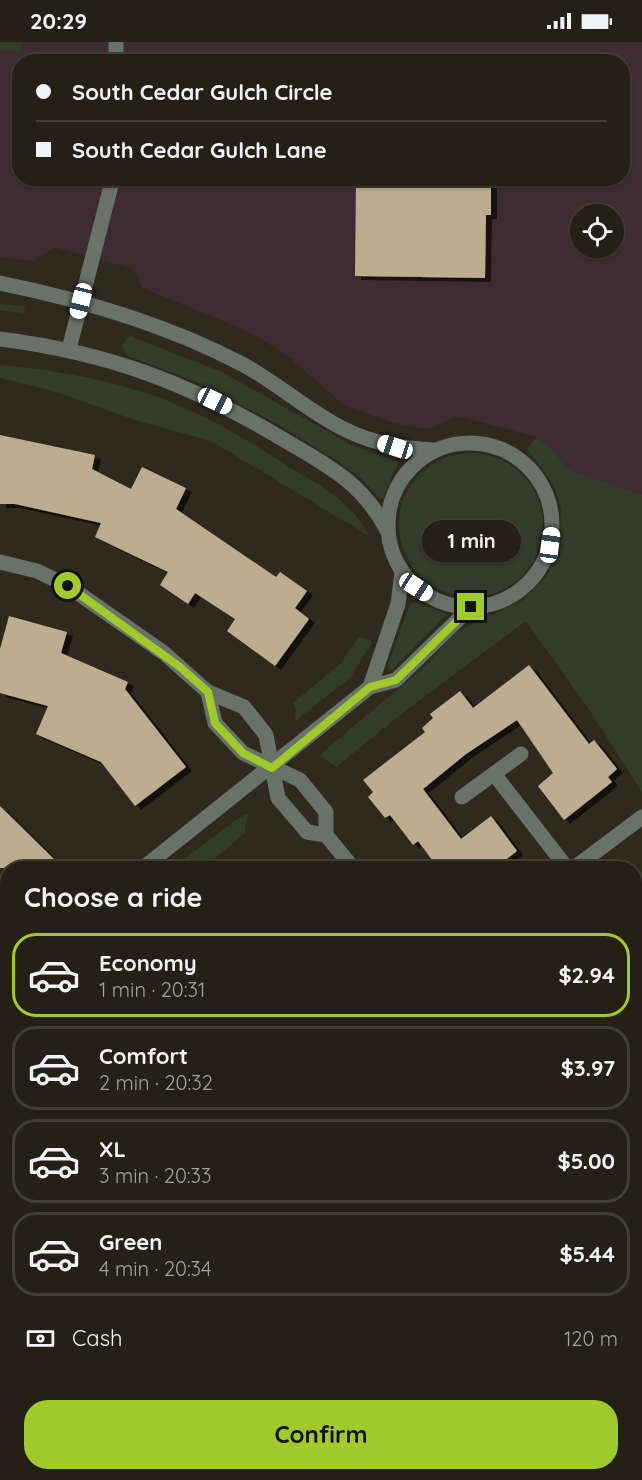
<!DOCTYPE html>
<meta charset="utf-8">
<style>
:root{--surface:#242016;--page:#2c281f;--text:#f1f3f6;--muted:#a3a3a1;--line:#413e35;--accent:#a0c92b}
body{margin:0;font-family:Quicksand,sans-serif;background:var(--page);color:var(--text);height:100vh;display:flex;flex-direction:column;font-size:22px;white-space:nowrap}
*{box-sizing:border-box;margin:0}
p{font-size:20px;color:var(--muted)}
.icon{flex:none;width:33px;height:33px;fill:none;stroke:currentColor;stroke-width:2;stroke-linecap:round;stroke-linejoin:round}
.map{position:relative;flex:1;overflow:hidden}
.side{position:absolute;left:0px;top:819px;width:642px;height:620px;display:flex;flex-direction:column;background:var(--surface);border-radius:24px 24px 0 0;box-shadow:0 2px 4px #0004,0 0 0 2px var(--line)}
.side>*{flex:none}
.guide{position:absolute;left:12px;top:12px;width:618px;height:132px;border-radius:24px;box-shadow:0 2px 4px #0004,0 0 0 2px var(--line);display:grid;align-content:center;height:132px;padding:0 24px;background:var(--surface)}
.controls{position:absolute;left:570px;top:162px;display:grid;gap:12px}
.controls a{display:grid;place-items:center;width:54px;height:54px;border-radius:50%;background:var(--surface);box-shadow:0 2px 4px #0004,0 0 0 2px var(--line);font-size:30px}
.end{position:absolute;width:27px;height:27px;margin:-14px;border:8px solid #a0c92b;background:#111;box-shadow:0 0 0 3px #111}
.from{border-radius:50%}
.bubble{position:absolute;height:42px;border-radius:21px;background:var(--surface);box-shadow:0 2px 4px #0004,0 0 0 2px var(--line);font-size:20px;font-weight:800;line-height:42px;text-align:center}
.car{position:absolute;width:18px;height:36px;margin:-18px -9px;border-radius:8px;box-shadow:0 0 4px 2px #0007;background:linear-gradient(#fff 24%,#345 0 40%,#fff 0 76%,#345 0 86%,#fff 0)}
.guide b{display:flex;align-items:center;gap:21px;height:57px;font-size:22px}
.guide b+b{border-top:2px solid var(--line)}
.guide i{width:15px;height:15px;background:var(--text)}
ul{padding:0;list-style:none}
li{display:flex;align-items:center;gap:18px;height:84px;margin:0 12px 9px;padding:0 12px;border:3px solid var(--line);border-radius:24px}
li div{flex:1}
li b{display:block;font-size:22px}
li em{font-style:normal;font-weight:800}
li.on{border-color:var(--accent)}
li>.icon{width:54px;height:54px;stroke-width:1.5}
h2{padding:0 24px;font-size:27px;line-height:72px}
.pay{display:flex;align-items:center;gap:15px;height:66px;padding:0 24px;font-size:22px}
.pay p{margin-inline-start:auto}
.cta{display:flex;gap:12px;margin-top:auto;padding:12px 24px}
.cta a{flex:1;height:69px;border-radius:24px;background:var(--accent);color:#111;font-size:24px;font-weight:800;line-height:69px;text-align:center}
.status{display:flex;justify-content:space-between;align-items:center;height:42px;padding:0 30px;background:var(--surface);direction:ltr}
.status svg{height:16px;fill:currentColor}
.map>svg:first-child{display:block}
</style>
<div class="status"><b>20:29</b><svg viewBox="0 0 49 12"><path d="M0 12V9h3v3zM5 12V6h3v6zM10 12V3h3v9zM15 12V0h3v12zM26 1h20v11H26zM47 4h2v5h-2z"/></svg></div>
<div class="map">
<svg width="642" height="1438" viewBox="0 0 642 1438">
<defs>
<filter id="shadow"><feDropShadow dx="6" dy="4" stdDeviation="0" flood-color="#0009"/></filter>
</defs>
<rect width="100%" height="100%" fill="#302a1e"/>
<path fill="#3f2c33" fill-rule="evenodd" d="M0 0H642V453L567 427 554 409 537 395 458 374 428 387 394 381 345 364 290 316 261 297 233 283 143 246 134 227 54 205 33 219 0 215ZM20 20H622V136H20ZM580 172H614V206H580Z"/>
<g fill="#323c2a">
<polygon points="0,0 21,0 21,9 0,8"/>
<polygon points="0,262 23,264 25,267 24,271 0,268"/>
<polygon points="130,294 222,330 351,403 398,420 383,456 380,457 361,436 336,418 279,383 202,342 126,313 122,303"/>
<path d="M0 323C64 329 132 341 191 369 226 385 259 405 291 426 322 445 353 461 369 494L211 399 135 378 50 348 0 336Z"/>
<polygon points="537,395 554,409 567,427 642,453 642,750 592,672 526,579 399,674 336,725 320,714 323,710 423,626 456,590 523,558 546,535 559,510 561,466 553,441 527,407"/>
<circle cx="471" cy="483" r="72"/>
<polygon points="414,560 447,572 392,628 388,626 388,622 410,562"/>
<polygon points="359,595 373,599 350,636 295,679 296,669 293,661 340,622"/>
<polygon points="249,771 245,784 245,791 203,826 173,826 234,779"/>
<polygon points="7,1014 7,1075 2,1116 7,1159 7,1187 0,1180 0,1037"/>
<polygon points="7,1274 8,1431 52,1431 52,1438 0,1438 0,1281"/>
</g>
<g fill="#bcac90" filter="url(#shadow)">
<polygon points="356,136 491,136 491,173 486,173 485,236 355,234"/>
<polygon points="0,393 95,413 92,427 131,447 142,425 186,446 176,467 276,535 280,530 307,549 295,566 309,577 275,624 227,589 235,577 195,551 188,562 160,543 168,530 95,495 101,481 15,462 0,462"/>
<polygon points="9,574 67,590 61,611 128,640 125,647 186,725 135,764 101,720 36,692 48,664 0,651 0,607"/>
<polygon points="529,623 589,702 594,698 617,727 608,735 612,740 564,778 538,744 553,731 517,678 466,712 423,747 461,797 491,774 517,809 495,826 438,826 418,799 413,803 390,773 385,776 368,755 373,750 363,738 425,690 422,686 433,676 430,672 460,649 473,666"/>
<polygon points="0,764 63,826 0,826"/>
</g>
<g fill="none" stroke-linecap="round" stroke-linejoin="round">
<g stroke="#687269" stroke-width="15">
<polyline points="116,20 116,0"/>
<path d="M0 241C84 258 166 282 242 322 278 341 309 370 346 388 374 402 404 406 435 408"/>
<path d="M0 297C110 311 191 342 286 399 329 424 363 442 387 488"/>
<polyline points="69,307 113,136"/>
<circle cx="470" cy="483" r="82"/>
<polyline points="0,520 37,529 68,544 164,611 208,650 244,665 266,693 278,756 307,790 326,793"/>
<polyline points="370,645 398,562 402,530"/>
<polyline points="208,650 215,681 243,711 300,738 326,770 326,793 353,826"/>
<polyline points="494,732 567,826"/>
<polyline points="462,755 521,712"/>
<polyline points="143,826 370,645 396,638 471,565"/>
<polyline points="574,826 642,775"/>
<polyline points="634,897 638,892"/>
<polyline points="0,974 8,956"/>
<polyline points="634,1190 642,1196"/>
<polyline points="0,1207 4,1222 0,1252"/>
<polyline points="0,1264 8,1259"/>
<polyline points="634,1360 642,1366"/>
</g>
</g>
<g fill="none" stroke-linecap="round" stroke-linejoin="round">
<polyline stroke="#a0c92b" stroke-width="8" points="68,544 180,625 208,650 215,681 243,711 272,726 370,645 396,638 471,565"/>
</g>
</svg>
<div class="controls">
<a><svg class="icon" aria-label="locate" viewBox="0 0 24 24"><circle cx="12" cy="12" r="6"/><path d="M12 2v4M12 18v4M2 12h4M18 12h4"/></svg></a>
</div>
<i class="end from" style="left:68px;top:544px"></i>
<i class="end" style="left:471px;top:565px"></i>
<div class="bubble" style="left:422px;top:478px;width:99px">1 min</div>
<i class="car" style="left:81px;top:259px;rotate:194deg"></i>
<i class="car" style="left:215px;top:359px;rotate:116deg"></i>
<i class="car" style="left:395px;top:405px;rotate:288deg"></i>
<i class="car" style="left:550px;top:503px;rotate:8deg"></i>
<i class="car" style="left:416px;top:545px;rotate:123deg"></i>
<div class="guide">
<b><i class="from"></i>South Cedar Gulch Circle</b>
<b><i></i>South Cedar Gulch Lane</b>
</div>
<section class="side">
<h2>Choose a ride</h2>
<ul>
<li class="on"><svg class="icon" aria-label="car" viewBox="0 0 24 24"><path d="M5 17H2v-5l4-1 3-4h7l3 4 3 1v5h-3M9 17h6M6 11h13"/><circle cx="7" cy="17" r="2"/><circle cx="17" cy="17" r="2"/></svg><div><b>Economy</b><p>1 min · 20:31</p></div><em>$2.94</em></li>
<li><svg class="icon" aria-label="car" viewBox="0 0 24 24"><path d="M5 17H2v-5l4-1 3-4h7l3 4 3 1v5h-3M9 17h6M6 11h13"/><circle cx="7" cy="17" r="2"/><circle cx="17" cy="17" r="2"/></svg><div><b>Comfort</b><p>2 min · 20:32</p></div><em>$3.97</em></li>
<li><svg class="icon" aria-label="car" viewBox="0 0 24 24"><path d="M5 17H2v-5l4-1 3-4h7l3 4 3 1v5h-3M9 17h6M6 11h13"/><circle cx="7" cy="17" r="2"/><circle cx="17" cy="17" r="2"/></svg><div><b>XL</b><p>3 min · 20:33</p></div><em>$5.00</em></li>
<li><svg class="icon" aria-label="car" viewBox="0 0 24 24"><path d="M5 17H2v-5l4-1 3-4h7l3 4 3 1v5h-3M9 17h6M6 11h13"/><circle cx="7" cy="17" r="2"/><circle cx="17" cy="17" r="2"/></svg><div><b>Green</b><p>4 min · 20:34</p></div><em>$5.44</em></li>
</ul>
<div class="pay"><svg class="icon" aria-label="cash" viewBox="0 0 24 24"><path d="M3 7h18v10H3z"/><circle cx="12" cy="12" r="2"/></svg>Cash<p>120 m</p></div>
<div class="cta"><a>Confirm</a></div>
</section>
</div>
